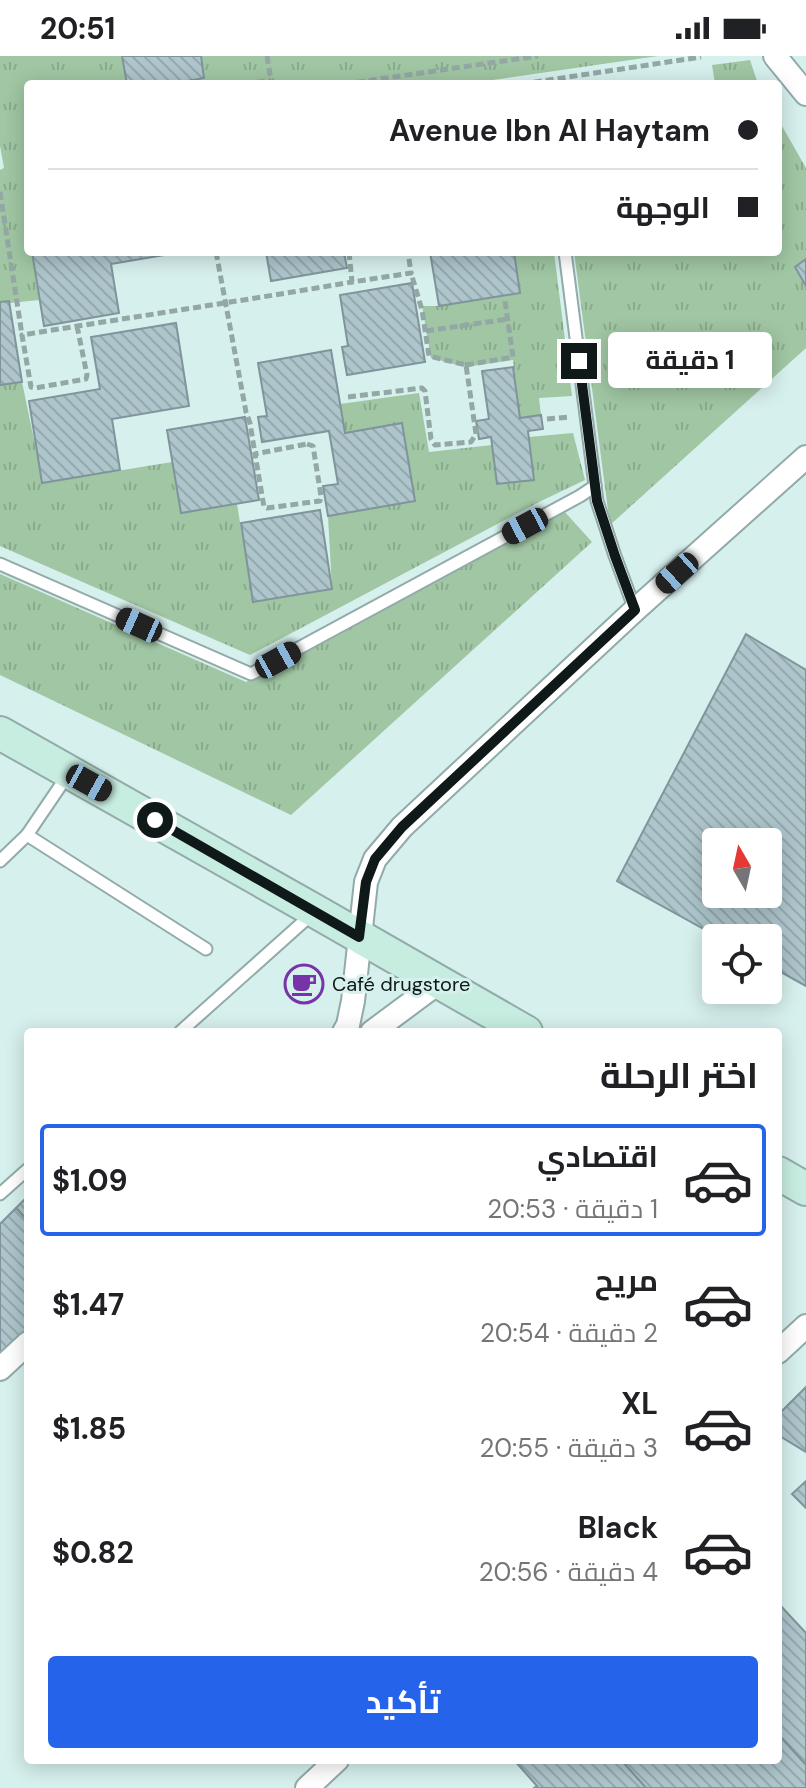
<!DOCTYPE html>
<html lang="ar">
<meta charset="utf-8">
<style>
:root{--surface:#fff;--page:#f2f2f2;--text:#202124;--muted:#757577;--line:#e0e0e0;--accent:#2563eb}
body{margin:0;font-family:"DM Sans",Cairo,sans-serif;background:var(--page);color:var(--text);direction:rtl;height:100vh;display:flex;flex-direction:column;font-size:30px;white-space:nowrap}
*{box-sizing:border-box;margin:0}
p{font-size:26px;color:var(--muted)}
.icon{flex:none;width:44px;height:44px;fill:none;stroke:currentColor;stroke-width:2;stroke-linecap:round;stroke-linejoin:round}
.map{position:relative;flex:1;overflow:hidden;direction:ltr}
.details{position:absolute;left:24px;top:972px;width:758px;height:736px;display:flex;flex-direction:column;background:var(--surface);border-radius:8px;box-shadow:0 4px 20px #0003;direction:rtl}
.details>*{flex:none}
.banner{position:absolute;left:24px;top:24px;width:758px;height:176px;border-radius:8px;box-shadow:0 4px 20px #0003;direction:rtl;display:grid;align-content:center;height:176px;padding:0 24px;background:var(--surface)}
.needle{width:52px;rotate:351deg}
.tools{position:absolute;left:702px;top:772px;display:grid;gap:16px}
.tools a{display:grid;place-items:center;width:80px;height:80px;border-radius:8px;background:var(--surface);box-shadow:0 4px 20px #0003;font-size:40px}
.end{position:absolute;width:36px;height:36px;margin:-18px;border:10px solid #101919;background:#fff;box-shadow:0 0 0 4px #fff}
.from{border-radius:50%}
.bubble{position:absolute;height:56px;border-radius:8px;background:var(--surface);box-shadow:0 4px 20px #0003;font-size:26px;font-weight:700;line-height:56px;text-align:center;direction:rtl}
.car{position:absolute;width:24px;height:48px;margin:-24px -12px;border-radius:10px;box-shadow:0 0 6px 2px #0007;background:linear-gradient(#222 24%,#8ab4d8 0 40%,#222 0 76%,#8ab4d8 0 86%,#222 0)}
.banner b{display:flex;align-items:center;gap:28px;height:76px;font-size:30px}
.banner b+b{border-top:2px solid var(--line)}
.banner i{width:20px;height:20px;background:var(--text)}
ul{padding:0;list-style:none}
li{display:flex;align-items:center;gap:24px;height:112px;margin:0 16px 12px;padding:0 8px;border:4px solid transparent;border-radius:8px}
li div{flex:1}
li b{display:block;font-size:30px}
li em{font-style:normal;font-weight:700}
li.current{border-color:var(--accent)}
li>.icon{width:72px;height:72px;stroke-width:1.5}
h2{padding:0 24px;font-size:36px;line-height:96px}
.cta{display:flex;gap:16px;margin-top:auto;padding:16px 24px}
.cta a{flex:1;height:92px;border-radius:8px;background:var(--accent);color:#fff;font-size:32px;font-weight:700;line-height:92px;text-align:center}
.status{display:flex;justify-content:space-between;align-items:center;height:56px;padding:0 40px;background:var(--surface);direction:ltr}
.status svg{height:22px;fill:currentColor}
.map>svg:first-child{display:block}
</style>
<div class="status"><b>20:51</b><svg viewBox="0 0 49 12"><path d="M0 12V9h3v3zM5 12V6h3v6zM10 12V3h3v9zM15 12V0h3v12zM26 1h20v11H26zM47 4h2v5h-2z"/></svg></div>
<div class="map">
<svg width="806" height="1732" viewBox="0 0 806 1732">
<defs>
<pattern id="park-tufts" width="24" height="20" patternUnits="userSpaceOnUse" patternTransform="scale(2)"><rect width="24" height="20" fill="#a0c6a3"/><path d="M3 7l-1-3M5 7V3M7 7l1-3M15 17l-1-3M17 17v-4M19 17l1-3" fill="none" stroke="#89aa8c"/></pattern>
<pattern id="building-back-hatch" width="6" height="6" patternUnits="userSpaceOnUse" patternTransform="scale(2)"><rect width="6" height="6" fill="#adc5cb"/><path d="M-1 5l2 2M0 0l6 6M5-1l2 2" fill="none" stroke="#94a9ae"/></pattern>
</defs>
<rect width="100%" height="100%" fill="#d6f0ee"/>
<g fill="url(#park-tufts)">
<polygon points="0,0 658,0 465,28 28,28 28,196 32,196 39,244 0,248 0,114 4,112 0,90"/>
<polygon points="750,4 758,28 715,28 712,9"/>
<polygon points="778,63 806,112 806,203 795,211 806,230 806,292 610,469 574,196 778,196"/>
<polygon points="514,196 554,196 572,340 539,342 541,359 520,362 513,304 465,311 431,302 422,250 439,250 520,237"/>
<polygon points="22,326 43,427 172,406 181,457 237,448 253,546 332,533 328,460 415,445 402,368 345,377 340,348 419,337 429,396 492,389 498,428 534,423 529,381 573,377 585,424 539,446 250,599 0,490 0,329"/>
<polygon points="564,455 592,486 291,759 0,619 0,518 246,626"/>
</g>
<g fill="url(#building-back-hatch)" stroke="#7f959b" stroke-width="2" fill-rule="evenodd">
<polygon points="122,0 201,0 204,22 170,28 127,28"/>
<polygon points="32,196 182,196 111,208 119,257 44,270"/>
<polygon points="266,196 344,196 347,212 271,225"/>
<polygon points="430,196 514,196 520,237 439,250"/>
<polygon points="806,203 806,230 795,211"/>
<polygon points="412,227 425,306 347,319 342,291 348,290 340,239"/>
<polygon points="9,245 22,326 0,329 0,246"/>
<polygon points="176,267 189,350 112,363 120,414 42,427 29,345 100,333 91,281"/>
<polygon points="331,294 345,377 402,367 415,445 328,460 323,430 338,428 329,375 262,386 258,361 267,360 258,307"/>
<polygon points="513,311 520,362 541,359 543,373 528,375 534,424 497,428 491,381 479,383 476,365 489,363 482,315"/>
<polygon points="245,361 259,444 181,457 167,374"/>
<polygon points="320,454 332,533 253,546 241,467"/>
<path d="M746 578 806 614V930L768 909V882H720L617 825ZM716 786H768V838H716Z"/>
<polygon points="28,1140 28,1165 16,1152"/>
<polygon points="16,1152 28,1165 28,1279 0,1307 0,1168"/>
<polygon points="806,1331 806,1396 778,1379 778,1359"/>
<polygon points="806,1425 806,1452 792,1438"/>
<polygon points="778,1547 806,1577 806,1709 778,1678"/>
<polygon points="778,1678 806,1709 806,1732 646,1732 621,1704 778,1704"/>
<polygon points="514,1704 621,1704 646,1732 534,1732 537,1730"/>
</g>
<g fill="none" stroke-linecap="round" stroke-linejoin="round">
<defs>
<g id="lane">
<polyline points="565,196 597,445 615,500 635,554"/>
<polyline points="0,508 251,618 580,440 595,430"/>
<polyline points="67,720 27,779 206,893"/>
<polyline points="0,805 27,779"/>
<polyline points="180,976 312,858"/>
<polyline points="0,1138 28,1113"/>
</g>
<g id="street">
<polyline points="775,0 806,38"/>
<polyline points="344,976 348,969 353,945 366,826 375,803 402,771 635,554 806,401"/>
<polyline points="372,976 438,927"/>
<polyline points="778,1296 806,1270"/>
<polyline points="0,1313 28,1287"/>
<polyline points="307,1732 337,1704"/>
</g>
<g id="secondary">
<polyline points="0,677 315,855 526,976"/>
<polyline points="778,1117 806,1133"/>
</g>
</defs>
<use href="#lane" stroke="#92aaa9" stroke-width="15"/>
<use href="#street" stroke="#92aaa9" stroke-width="26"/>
<use href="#secondary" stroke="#92aaa9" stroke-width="36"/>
<g stroke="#93a7a5" stroke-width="5" stroke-dasharray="8 4" stroke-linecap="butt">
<polyline points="267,0 271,24 276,28"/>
<polyline points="245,28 271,24"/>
<polyline points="345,28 538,0"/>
<polyline points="522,28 701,1"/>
<polyline points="0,136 22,279"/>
<polyline points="216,196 246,356 250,367 255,398"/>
<polyline points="349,196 352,226 411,217 408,196"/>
<path d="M77 270 87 319 86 323 35 332 31 331 22 279C132 261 242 245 352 226"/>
<polyline points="426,275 508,263"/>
<polyline points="466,309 513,301 505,245"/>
<polyline points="348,341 422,332 425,335 431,383 435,389 471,386 476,378 466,309 429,300 422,254 411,217"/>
<polyline points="547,363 569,361"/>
<polygon points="307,388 313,390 321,440 320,445 267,452 264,451 255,398"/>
</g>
<use href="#lane" stroke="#fff" stroke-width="11"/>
<use href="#street" stroke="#fff" stroke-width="22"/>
<use href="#secondary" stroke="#c7ede1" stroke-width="32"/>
</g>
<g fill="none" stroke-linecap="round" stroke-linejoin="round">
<polyline stroke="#101919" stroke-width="10" points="155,764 359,881 366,826 375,803 402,771 635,554 615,500 597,445 579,305"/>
</g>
<defs>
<symbol id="cafe-ring" viewBox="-11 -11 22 22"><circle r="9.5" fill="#d6f0ee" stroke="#7734a8" stroke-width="1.5"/><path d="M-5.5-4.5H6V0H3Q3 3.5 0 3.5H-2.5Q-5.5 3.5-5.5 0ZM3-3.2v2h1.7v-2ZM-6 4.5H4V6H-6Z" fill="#7734a8"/></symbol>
</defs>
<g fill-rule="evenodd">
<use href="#cafe-ring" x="282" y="906" width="44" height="44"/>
</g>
<g text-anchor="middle" stroke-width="6" stroke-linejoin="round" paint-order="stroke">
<g font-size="20" fill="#101919" stroke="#d6f0ee" text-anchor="start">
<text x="332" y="935">Café drugstore</text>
</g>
</g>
</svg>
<div class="tools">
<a><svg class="needle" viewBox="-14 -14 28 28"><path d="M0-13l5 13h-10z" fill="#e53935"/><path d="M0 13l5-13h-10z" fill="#757577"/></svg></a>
<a><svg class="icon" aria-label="locate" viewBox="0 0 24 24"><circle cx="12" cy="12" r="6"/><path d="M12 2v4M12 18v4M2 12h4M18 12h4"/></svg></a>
</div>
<i class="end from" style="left:155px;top:764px"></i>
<i class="end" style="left:579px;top:305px"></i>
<div class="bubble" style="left:608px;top:276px;width:164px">1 دقيقة</div>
<i class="car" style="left:525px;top:470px;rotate:242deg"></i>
<i class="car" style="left:677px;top:517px;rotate:228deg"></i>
<i class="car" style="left:139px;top:569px;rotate:294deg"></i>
<i class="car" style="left:278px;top:604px;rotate:61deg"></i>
<i class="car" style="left:89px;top:727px;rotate:119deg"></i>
<div class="banner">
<b><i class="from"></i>Avenue Ibn Al Haytam</b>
<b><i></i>الوجهة</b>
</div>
<section class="details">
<h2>اختر الرحلة</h2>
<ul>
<li class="current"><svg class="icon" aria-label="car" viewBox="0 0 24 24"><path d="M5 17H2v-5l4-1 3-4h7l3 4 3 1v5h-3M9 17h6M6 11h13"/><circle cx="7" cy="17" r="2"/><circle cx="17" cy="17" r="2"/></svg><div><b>اقتصادي</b><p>1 دقيقة · 20:53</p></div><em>$1.09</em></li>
<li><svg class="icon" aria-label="car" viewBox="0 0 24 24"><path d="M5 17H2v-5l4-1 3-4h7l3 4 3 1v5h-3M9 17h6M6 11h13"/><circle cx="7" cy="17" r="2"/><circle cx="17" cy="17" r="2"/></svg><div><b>مريح</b><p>2 دقيقة · 20:54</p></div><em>$1.47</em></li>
<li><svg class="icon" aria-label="car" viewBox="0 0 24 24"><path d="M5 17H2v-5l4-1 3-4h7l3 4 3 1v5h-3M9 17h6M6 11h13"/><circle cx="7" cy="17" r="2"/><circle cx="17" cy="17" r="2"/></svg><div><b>XL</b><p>3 دقيقة · 20:55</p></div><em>$1.85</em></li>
<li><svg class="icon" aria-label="car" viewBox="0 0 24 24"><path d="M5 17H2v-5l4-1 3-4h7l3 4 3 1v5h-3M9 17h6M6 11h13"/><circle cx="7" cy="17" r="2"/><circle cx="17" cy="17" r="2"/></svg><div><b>Black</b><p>4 دقيقة · 20:56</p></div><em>$0.82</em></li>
</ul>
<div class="cta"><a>تأكيد</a></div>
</section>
</div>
